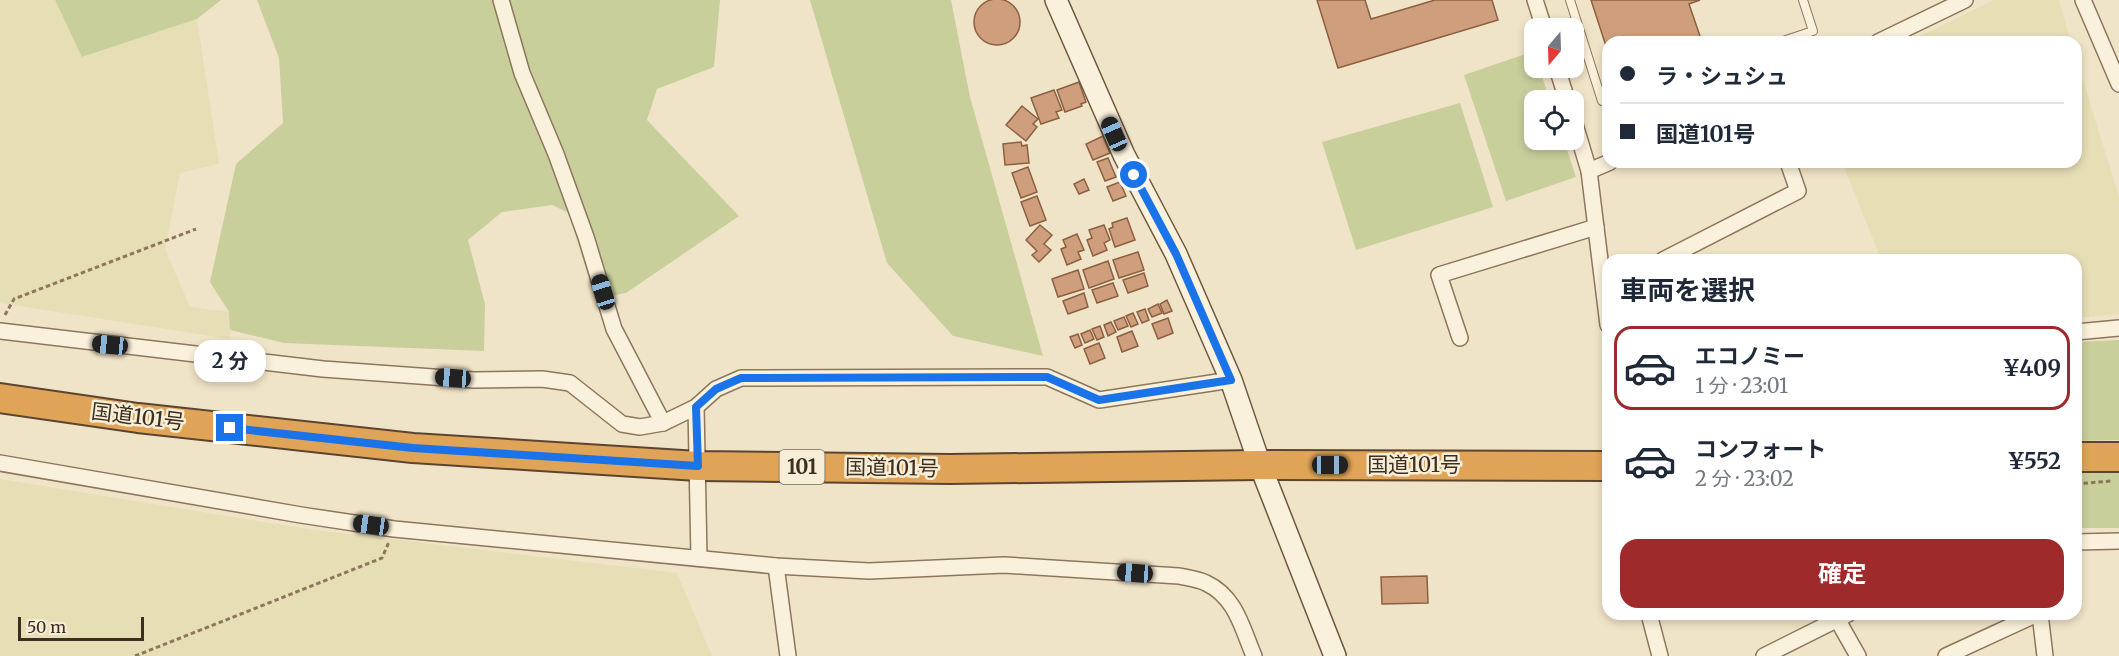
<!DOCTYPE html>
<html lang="ja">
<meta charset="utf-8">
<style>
:root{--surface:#fff;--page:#f6f6f7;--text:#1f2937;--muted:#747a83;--line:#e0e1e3;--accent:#9e2a2b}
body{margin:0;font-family:Merriweather,"Noto Sans JP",serif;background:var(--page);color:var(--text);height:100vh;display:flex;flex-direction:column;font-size:22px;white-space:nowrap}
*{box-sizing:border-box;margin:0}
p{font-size:20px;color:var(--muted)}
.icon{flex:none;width:33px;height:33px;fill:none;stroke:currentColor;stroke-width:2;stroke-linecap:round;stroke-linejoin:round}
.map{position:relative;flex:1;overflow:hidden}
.drawer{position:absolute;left:1602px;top:254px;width:480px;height:366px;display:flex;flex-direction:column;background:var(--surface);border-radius:18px;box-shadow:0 3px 9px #0003}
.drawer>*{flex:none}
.top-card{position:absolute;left:1602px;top:36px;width:480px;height:132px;border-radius:18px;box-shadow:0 3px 9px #0003;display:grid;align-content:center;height:132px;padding:0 18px;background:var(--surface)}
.needle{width:39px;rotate:199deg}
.buttons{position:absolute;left:1524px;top:18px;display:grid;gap:12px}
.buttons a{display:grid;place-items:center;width:60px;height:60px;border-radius:12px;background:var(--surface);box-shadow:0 3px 9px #0003;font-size:30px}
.scale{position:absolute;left:18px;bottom:15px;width:126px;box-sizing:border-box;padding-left:6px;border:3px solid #3d2e20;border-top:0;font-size:16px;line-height:21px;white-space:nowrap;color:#3d2e20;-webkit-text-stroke:4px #f7eed8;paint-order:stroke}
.end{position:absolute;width:27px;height:27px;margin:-14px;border:8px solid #1a73e8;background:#fff;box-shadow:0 0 0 3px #fff}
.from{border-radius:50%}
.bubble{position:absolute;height:42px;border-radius:18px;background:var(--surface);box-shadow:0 3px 9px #0003;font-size:20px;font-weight:700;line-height:42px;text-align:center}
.car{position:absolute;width:18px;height:36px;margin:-18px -9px;border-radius:8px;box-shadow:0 0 4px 2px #0007;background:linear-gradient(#222 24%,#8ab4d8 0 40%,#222 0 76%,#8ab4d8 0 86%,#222 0)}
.top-card b{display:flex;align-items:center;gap:21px;height:57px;font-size:22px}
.top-card b+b{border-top:2px solid var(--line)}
.top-card i{width:15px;height:15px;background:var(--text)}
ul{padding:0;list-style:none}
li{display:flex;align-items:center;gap:18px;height:84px;margin:0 12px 9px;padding:0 6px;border:3px solid transparent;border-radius:18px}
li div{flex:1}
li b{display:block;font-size:22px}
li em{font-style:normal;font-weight:700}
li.selected{border-color:var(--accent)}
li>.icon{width:54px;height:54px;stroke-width:1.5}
h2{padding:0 18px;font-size:27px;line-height:72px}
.button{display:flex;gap:12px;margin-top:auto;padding:12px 18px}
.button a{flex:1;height:69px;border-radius:18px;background:var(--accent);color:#fff;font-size:24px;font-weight:700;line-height:69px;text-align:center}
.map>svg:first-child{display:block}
</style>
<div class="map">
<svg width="2119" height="656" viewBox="0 0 2119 656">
<rect width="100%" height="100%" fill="#f0e4c8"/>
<g fill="#e6deb5">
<polygon points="0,0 55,0 83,57 197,19 219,164 180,173 165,249 190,307 230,312 230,339 0,303"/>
<polygon points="1994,0 2059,0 2071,42 1908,42"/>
<polygon points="2076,57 2119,197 2119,314 2076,318 2076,260 1881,259 1842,162 2076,162"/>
<polygon points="0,479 307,529 677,573 712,656 0,656"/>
</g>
<g fill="#c9cf9b">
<polygon points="55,0 221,0 197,19 82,57"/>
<polygon points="257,0 720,0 714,67 657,89 647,120 739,216 626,293 595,299 569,213 552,205 502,212 468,240 485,304 484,351 284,343 230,330 229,312 210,282 236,164 283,123 279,58"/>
<polygon points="810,0 951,0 970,97 1043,356 953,336 887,263"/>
<polygon points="1534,51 1534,68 1539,68 1550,100 1534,100 1534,140 1564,140 1576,177 1506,201 1464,75"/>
<polygon points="1460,103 1493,207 1356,250 1322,142"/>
<polygon points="2119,340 2119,440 2076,441 2076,342"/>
<polygon points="2119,469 2119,528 2076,528 2076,470"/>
</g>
<g fill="#cf9f7d" stroke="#8d5f41" stroke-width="1.5">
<circle cx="997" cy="22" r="23"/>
<polygon points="1317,0 1365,0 1371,19 1435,0 1492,0 1498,20 1338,68"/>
<polygon points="1591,0 1700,0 1689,4 1702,42 1608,42 1608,52"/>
<polygon points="1079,82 1086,102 1081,104 1082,106 1065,112 1057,90"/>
<polygon points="1054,90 1062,110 1056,112 1059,118 1041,124 1031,98"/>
<polygon points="1022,106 1038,119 1033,124 1037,127 1026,141 1006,125"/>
<polygon points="1103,136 1110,153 1093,160 1086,144"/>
<polygon points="1021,142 1022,146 1027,145 1029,163 1005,165 1003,144"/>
<polygon points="1108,158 1116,177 1105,181 1097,162"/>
<polygon points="1028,167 1037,192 1021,198 1012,173"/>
<polygon points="1084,179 1089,190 1079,194 1074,184"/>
<polygon points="1120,182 1126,196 1113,201 1107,187"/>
<polygon points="1037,196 1046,220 1030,226 1021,202"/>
<polygon points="1127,218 1135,240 1115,247 1109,229 1113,227 1112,223"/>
<polygon points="1040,225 1052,235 1044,244 1051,250 1039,262 1032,255 1037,251 1026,240"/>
<polygon points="1104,225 1110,240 1104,243 1107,250 1093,256 1087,240 1092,238 1089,230"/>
<polygon points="1077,234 1084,250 1078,252 1081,259 1067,265 1061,249 1066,247 1063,240"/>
<polygon points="1138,252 1144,270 1119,278 1113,260"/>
<polygon points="1108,261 1114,279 1089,288 1083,270"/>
<polygon points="1078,270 1084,289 1058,297 1052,279"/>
<polygon points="1144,273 1148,286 1128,293 1123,280"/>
<polygon points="1113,283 1118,296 1097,303 1092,290"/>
<polygon points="1084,293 1088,307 1068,314 1063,301"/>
<polygon points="1167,300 1172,311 1164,314 1160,304"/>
<polygon points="1158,304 1162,313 1152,317 1148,309"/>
<polygon points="1145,309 1149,320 1142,323 1137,312"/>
<polygon points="1133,313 1138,324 1131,327 1126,316"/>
<polygon points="1124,317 1128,326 1118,330 1114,321"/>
<polygon points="1168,318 1173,333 1158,339 1152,324"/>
<polygon points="1111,322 1116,332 1108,336 1104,325"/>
<polygon points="1100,326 1104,337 1097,340 1092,329"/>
<polygon points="1090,330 1094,339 1085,343 1081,334"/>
<polygon points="1132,331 1138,346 1122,352 1117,337"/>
<polygon points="1078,334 1082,345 1075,348 1070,337"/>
<polygon points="1099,343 1105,358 1090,364 1084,349"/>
<polygon points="1427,576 1428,603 1382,604 1381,577"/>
</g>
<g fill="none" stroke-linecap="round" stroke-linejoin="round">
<defs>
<g id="lane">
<polyline points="1570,0 1602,101 1608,99"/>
<polyline points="1780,42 1813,31 1803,0"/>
</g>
<g id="street">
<polyline points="501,0 522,73 556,154 586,237 614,329 663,423"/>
<polyline points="1535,0 1544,28"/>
<polyline points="2083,0 2119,84"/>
<polyline points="1878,42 1965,0"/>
<polyline points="1557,68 1567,100"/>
<polyline points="1574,121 1589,171 1608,325"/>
<polyline points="1589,171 1610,162"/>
<polyline points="1663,260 1798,191 1788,162"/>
<polyline points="0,331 323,369 474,380 542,379 570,383 622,424 640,427 663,423 696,407 716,389 741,378 1047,377 1099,400 1231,380"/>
<polyline points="2076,332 2119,328"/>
<polyline points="1460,338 1439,275 1596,227"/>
<polyline points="696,407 699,558"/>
<path d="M0 463 301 515 394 529 776 566 869 571 1004 565 1179 576C1188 578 1198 579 1206 583 1236 597 1242 628 1254 656"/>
<polyline points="2076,542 2119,541"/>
<polyline points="776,566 788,656"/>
<polyline points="1649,614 1660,656"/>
<polyline points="2040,614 2045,656"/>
<polyline points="1837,619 1858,656"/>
<polyline points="1764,656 1848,614"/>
<polyline points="1946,656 2037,614"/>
</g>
<polyline id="secondary" points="1056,0 1124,155 1176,254 1231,380 1260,465 1335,656"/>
<g id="highway">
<polyline points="0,398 138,418 413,448 698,466 950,469 1260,465 1608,466"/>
<polyline points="2076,457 2119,457"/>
</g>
</defs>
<use href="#lane" stroke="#8d765c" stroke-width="10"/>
<use href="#street" stroke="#8d765c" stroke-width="18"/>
<use href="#secondary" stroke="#6f573f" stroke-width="24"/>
<use href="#highway" stroke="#5b4430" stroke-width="32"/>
<g stroke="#8d765c" stroke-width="3" stroke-dasharray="4.5 3" stroke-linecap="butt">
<polyline points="5,315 14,299 196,229"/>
<polyline points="2076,484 2111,481"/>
<polyline points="135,656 382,558 389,542"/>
</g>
<use href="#lane" stroke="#faf1dc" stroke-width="8"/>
<use href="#street" stroke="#faf1dc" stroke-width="15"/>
<use href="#secondary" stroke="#faf1dc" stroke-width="21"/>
<use href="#highway" stroke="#e0a458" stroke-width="28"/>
</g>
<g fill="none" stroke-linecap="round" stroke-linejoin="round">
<polyline stroke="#1a73e8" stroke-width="8" points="230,428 413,448 698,466 696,407 716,389 741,378 1047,377 1099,400 1231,380 1176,254 1134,175"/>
</g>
<g text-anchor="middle" stroke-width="5" stroke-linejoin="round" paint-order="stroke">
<rect fill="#f7eed8" stroke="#756857" stroke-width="1.5" x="779.5" y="450" width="45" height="34" rx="4.5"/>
<g font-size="20" font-weight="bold" fill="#3d2e20">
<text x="802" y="474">101</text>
</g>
<g font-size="21" fill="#3d2e20" stroke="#f7eed8">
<text transform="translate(138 417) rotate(7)" y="7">国道101号</text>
<text x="1414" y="472">国道101号</text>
<text transform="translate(892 468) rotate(1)" y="7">国道101号</text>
</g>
</g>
</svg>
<div class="buttons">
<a><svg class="needle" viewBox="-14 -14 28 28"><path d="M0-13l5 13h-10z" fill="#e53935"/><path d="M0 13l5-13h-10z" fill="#747a83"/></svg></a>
<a><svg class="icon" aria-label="locate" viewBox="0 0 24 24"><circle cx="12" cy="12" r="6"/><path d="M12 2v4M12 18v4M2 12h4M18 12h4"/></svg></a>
</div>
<div class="scale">50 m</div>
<i class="end from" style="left:1134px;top:175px"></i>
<i class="end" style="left:230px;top:428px"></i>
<div class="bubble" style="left:194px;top:340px;width:72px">2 分</div>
<i class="car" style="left:1114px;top:134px;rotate:336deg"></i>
<i class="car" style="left:603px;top:292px;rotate:343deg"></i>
<i class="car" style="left:110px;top:345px;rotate:276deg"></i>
<i class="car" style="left:453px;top:378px;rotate:274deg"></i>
<i class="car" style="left:1330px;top:465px;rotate:90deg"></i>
<i class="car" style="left:371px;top:525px;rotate:278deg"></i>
<i class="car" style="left:1135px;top:573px;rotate:274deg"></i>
<div class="top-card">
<b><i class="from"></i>ラ・シュシュ</b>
<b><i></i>国道101号</b>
</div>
<section class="drawer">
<h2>車両を選択</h2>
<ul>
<li class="selected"><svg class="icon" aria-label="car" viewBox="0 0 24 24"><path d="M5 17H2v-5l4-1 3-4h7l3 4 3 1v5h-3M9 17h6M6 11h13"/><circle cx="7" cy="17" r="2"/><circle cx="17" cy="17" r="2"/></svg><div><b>エコノミー</b><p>1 分 · 23:01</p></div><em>¥409</em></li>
<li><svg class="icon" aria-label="car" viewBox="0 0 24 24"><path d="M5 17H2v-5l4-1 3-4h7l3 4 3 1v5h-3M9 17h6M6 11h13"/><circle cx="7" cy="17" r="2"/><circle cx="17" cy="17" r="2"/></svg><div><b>コンフォート</b><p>2 分 · 23:02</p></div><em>¥552</em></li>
</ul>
<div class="button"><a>確定</a></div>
</section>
</div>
